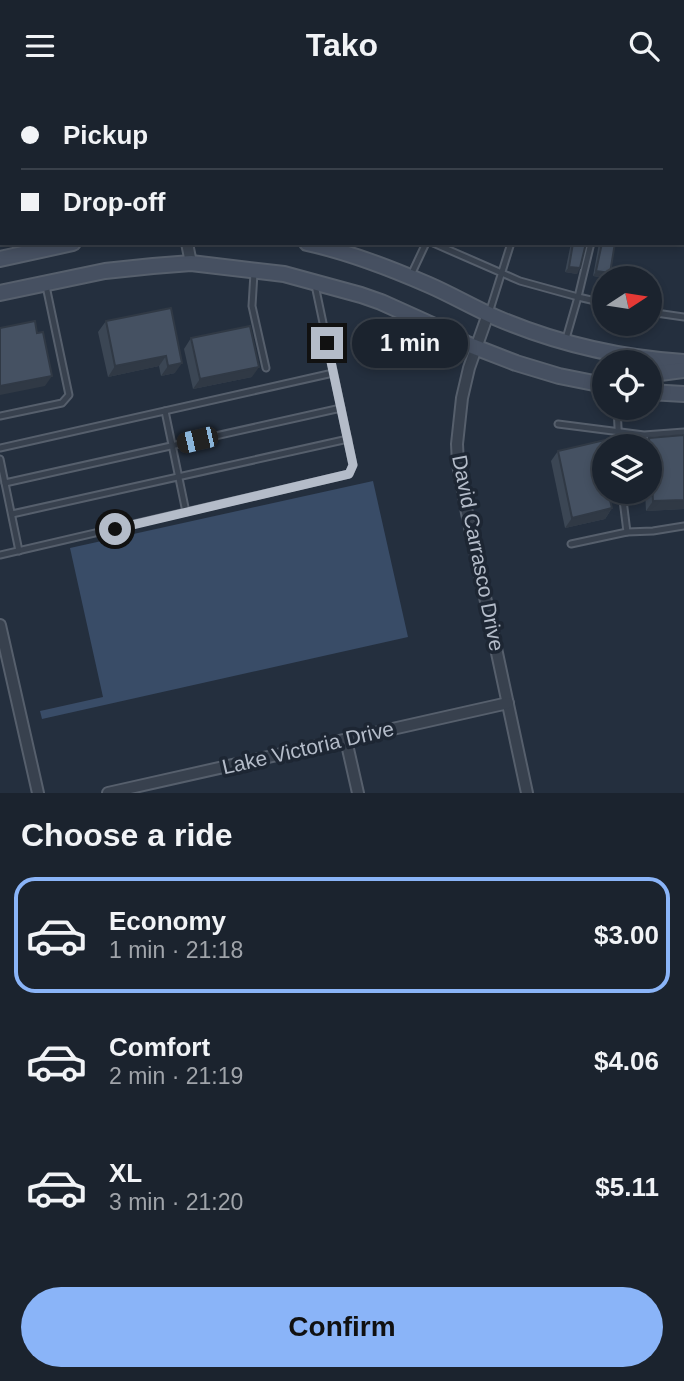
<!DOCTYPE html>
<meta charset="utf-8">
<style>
:root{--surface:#1b232e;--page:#282f3a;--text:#f1f3f6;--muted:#a0a4aa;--line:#39404a;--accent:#8ab4f8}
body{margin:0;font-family:Arial,sans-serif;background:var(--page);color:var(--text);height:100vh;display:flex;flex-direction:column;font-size:26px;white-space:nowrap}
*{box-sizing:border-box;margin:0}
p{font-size:23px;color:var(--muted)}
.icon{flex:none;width:38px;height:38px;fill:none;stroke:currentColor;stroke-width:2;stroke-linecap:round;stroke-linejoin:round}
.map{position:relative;height:702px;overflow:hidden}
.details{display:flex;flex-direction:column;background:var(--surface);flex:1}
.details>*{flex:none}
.guide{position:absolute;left:0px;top:0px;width:684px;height:154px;box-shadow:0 4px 10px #0003,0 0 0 2px var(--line);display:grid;align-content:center;height:154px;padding:0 21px;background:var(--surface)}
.needle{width:46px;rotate:78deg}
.buttons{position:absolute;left:592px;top:175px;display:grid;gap:14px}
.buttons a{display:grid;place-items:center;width:70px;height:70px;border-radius:50%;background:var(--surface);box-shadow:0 4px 10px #0003,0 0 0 2px var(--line);font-size:35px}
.end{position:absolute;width:32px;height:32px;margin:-16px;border:9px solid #b4bcc9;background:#111;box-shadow:0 0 0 4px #111}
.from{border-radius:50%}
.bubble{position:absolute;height:49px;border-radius:24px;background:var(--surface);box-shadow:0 4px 10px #0003,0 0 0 2px var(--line);font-size:23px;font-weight:700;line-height:49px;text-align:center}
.car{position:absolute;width:21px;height:42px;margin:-21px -10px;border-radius:9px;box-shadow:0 0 5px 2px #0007;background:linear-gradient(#222 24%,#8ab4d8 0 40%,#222 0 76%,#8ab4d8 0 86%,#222 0)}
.guide b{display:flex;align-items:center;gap:24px;height:66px;font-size:26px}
.guide b+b{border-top:2px solid var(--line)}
.guide i{width:18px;height:18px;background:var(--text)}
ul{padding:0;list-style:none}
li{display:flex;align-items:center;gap:21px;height:116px;margin:0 14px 10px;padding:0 7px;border:4px solid transparent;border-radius:21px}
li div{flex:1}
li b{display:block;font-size:26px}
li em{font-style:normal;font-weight:700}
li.current{border-color:var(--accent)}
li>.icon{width:63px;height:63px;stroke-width:1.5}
h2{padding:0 21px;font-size:32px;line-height:84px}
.primary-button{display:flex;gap:14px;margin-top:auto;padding:14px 21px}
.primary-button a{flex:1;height:80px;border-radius:42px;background:var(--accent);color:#111;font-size:28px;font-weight:700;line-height:80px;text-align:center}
header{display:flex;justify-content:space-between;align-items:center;height:91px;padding:0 21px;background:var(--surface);font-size:32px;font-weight:700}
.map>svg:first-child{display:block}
</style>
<header><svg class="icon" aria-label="menu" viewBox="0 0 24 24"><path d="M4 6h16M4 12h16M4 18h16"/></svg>Tako<svg class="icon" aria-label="search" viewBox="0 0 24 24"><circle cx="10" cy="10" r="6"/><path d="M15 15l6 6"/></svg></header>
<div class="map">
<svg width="684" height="702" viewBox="0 0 684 702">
<rect width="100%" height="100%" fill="#242f3e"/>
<polygon fill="#394c67" points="373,390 408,546 42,628 40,620 103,606 70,457"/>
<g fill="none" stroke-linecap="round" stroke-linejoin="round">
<defs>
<g id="lane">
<polyline points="290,0 291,2"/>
<polyline points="327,0 327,2"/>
<polyline points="460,0 467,2"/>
<polyline points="628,0 635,2"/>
<polyline points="682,14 684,14"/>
<polyline points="682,54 684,54"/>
<polyline points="682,94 684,94"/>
<polyline points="682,147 684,147"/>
<polyline points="433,152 520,190 578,206 604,212"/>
<polyline points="254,182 252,215 266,277"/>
<polyline points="411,184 426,152"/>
<polyline points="649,221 684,226"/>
<polyline points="489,222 511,152"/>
<polyline points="565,251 578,206 591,152"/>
<polyline points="617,317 619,355"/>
<polyline points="165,320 186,421"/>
<polyline points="0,325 62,312 69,304 46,195"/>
<polyline points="558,333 644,344 684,341"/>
<polyline points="0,357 333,282"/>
<polyline points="0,368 19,460"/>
<polyline points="5,392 341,317"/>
<polyline points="622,401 627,441"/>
<polyline points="12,423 348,348"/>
<polyline points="571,453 627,441 653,440 684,435"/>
<polyline points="0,464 349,383 353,374 315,194"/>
</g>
<g id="street">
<polyline points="158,0 158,2"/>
<polyline points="187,152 191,172"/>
<polyline points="488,223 469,277 462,307 457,353 458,373 467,422 527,702"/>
<polyline points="0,534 38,702"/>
<polyline points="346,649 358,702"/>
<polyline points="108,702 508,612"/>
</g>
<g id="secondary">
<path d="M307 152C349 161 390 177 429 194 452 204 474 217 497 227 556 252 619 267 684 271"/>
<polyline points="0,168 73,152"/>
<polyline points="0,202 105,180 153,175 191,172 284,183 361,204 381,211 432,234 467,253 516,272 559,285 604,294"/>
<polyline points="649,281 660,282 684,279"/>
<polyline points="649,301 684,303"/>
</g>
</defs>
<use href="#lane" stroke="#565f6c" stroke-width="9"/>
<use href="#street" stroke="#565f6c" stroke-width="14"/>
<use href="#secondary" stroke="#565f6c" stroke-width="18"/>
<use href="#lane" stroke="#38414e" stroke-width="5"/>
<use href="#street" stroke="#38414e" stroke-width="10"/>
<use href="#secondary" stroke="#465061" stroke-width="14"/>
</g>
<g fill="#3b4654">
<polygon points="571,152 586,152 577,183 565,181"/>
<polygon points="599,152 615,152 607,187 593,185"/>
<polygon points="171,217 175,282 161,285 159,275 108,286 98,241 106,230"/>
<polygon points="191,247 252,286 193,298 184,258"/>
<polygon points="684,344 684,418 646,420 645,401 649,401 649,355 643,355 649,347"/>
<polygon points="558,360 600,363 612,417 605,428 565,437 551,370"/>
</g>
<g fill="#303945">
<polygon points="569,176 580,177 577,183 565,181"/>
<polygon points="596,180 610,182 607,187 593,185"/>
<polygon points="166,265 159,275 108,286 115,275"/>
<polygon points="182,272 175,282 161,285 168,275"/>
<polygon points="259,276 252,286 193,298 200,288"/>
<polygon points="52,285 45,295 0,304 0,295"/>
<polygon points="684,409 684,418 646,420 653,410"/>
<polygon points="612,417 605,428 565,437 572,427"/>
</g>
<g fill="#455162" stroke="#303945" stroke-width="2">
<polygon points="573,152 586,152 580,177 569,176"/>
<polygon points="602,152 615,152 610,182 596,180"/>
<polygon points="171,217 182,272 168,275 166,265 115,275 106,230"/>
<polygon points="35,230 37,242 43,241 52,285 0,295 0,237"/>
<polygon points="250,235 259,276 200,288 191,247"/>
<polygon points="684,344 684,409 653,410 649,347"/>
<polygon points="609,348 604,355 600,363 604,381 604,401 608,401 612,417 572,427 558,360"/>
</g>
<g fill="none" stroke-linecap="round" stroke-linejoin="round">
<polyline stroke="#b4bcc9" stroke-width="9" points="115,438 349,383 353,374 327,252"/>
</g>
<g text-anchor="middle" stroke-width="7" stroke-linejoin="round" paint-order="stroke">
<g font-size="21" fill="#b4bcc9" stroke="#1d2633">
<text transform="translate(478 462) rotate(79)" y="7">David Carrasco Drive</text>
<text transform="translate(308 657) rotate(-13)" y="7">Lake Victoria Drive</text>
</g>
</g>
</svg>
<div class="buttons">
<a><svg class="needle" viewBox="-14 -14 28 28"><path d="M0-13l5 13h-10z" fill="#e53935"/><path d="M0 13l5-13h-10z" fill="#a0a4aa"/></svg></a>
<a><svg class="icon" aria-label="locate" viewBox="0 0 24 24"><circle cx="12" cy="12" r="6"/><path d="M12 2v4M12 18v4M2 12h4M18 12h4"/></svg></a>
<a><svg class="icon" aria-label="layers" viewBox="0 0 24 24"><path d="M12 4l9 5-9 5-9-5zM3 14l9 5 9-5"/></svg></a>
</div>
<i class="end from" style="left:115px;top:438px"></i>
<i class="end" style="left:327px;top:252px"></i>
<div class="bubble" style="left:352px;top:228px;width:116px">1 min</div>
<i class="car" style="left:197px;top:349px;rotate:257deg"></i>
<div class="guide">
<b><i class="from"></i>Pickup</b>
<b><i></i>Drop-off</b>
</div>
</div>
<section class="details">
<h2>Choose a ride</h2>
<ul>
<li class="current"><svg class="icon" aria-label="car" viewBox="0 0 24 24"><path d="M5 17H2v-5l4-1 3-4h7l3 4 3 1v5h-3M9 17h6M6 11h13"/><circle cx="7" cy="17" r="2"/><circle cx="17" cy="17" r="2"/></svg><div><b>Economy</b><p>1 min · 21:18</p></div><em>$3.00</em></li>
<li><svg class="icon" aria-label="car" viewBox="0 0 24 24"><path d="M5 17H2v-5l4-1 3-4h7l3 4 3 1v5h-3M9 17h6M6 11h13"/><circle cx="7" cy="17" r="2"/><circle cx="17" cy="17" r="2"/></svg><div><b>Comfort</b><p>2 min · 21:19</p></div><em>$4.06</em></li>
<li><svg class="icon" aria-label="car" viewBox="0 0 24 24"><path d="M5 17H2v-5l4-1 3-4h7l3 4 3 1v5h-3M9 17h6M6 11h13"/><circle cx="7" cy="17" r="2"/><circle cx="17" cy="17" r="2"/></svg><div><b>XL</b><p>3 min · 21:20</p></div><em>$5.11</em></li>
</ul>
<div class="primary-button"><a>Confirm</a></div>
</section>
